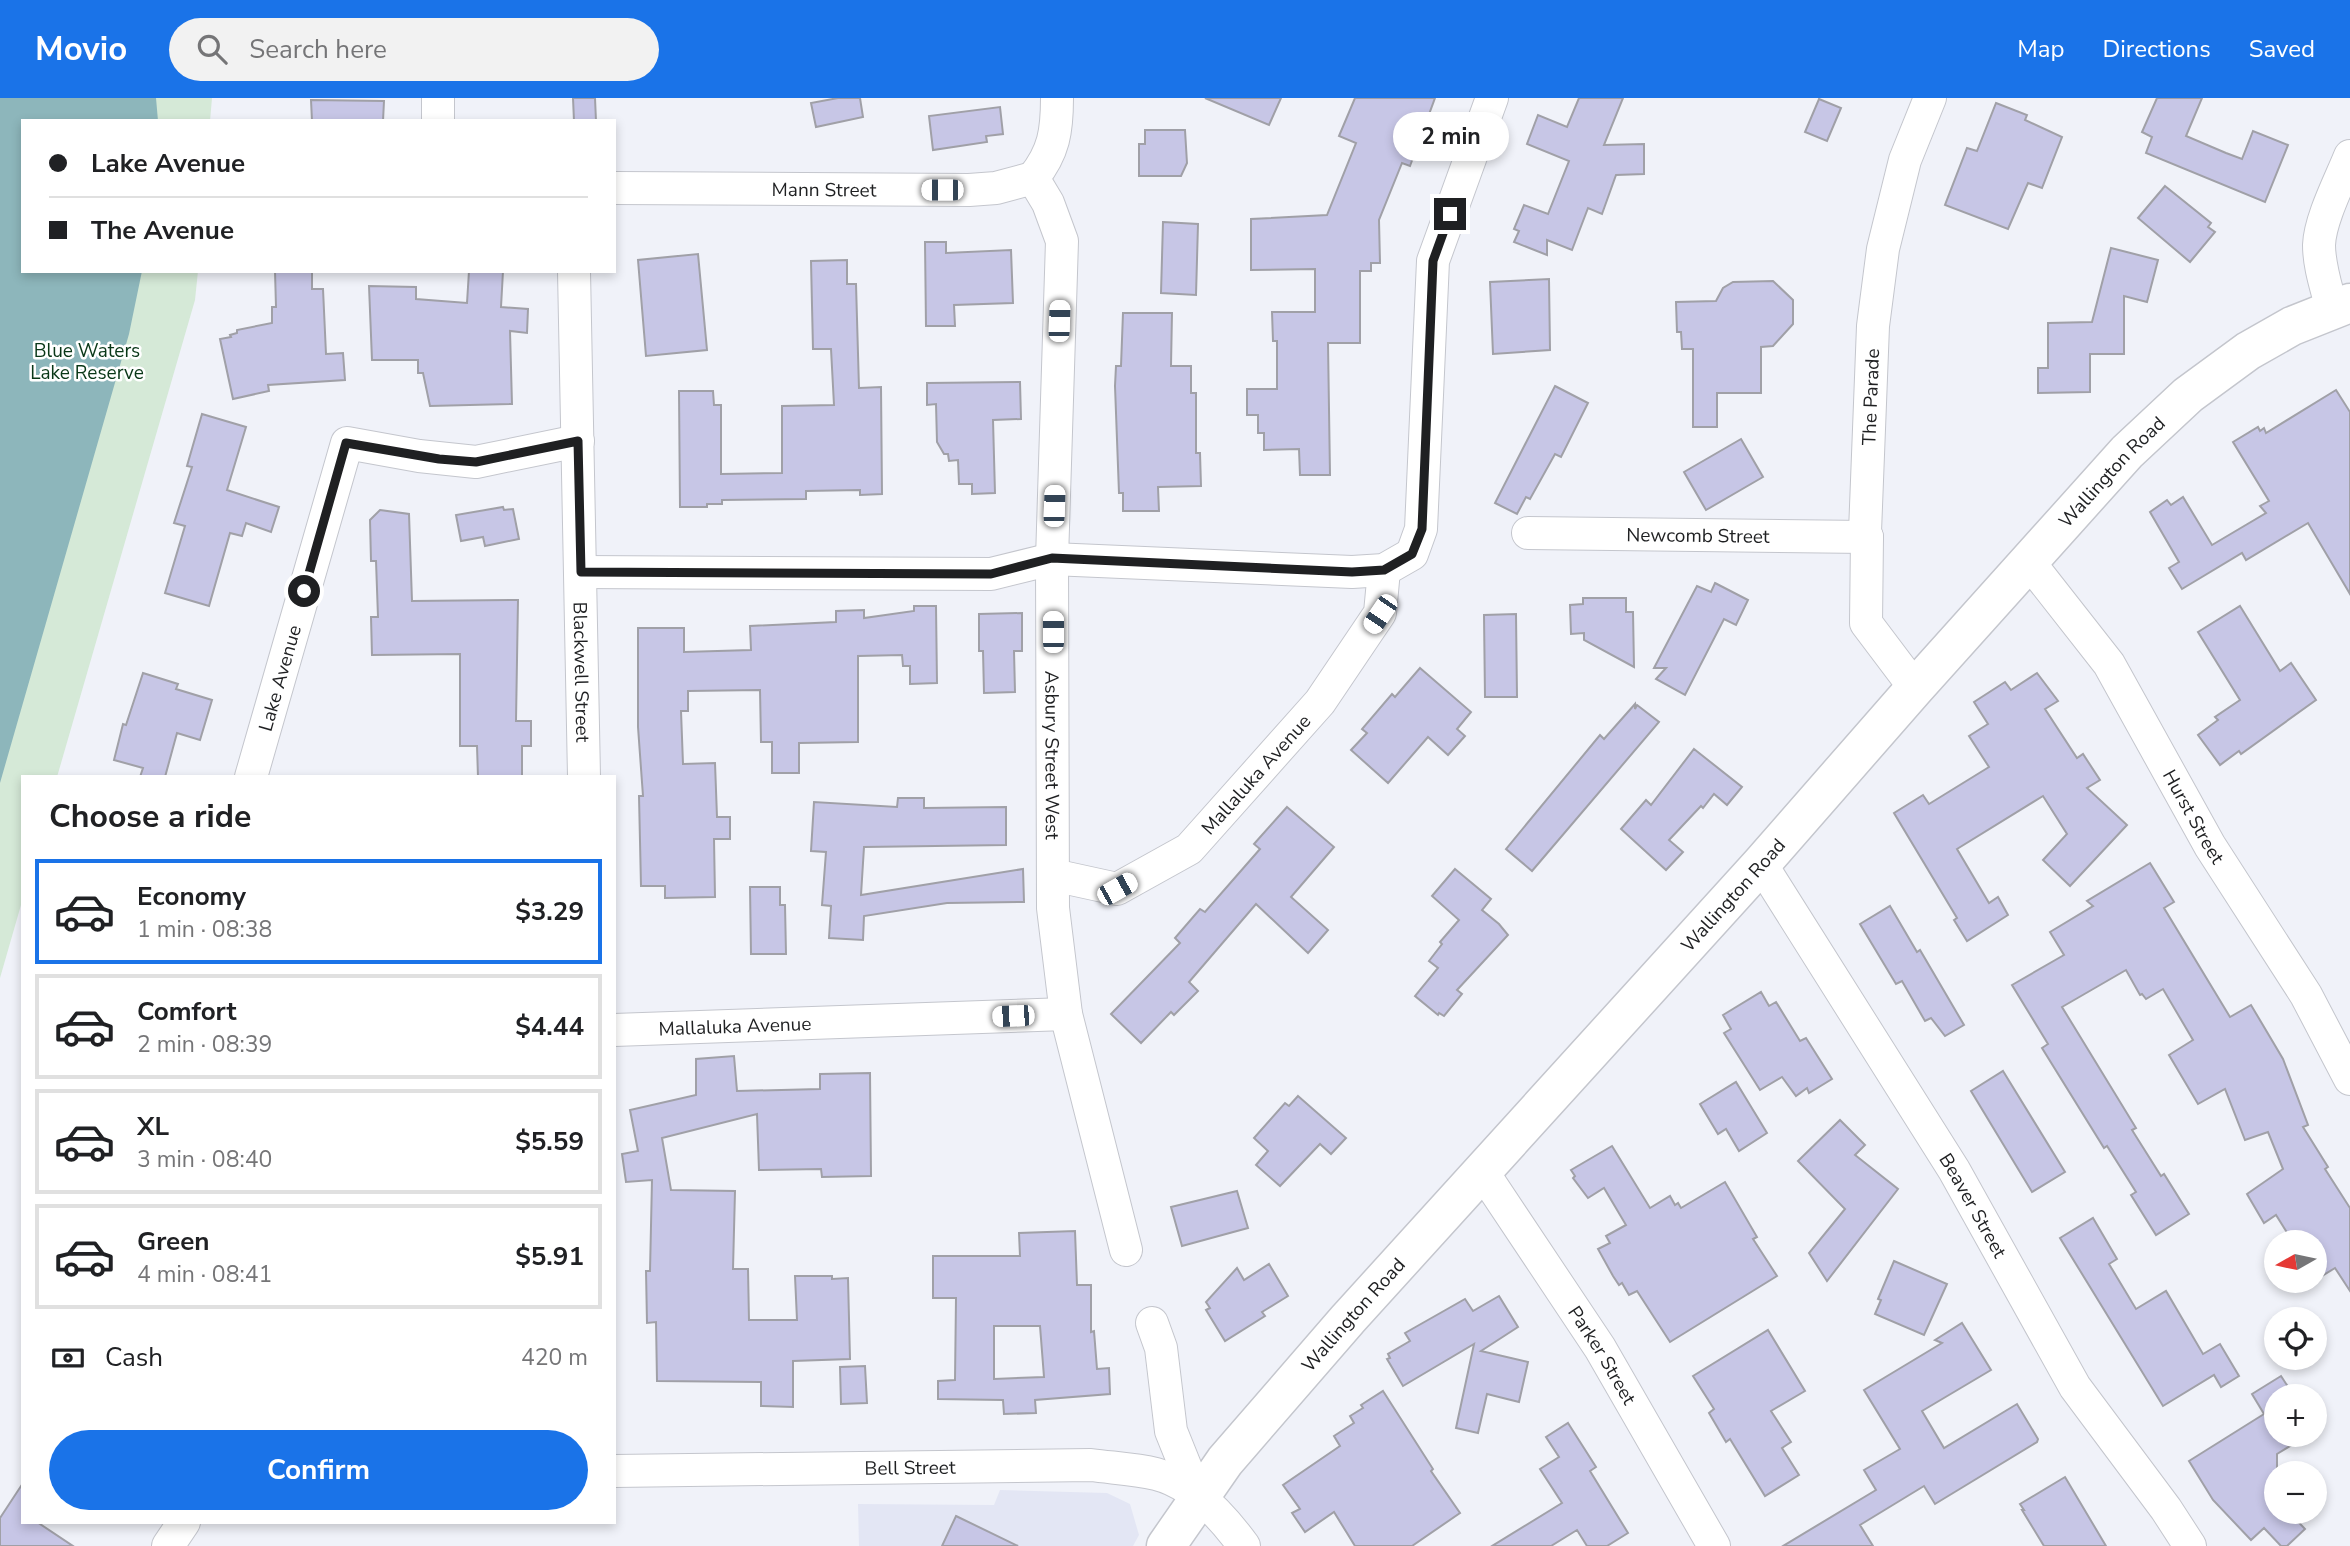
<!DOCTYPE html>
<meta charset="utf-8">
<style>
:root{--surface:#fff;--page:#f2f2f2;--text:#202124;--muted:#757577;--line:#e0e0e0;--accent:#1a73e8}
body{margin:0;font-family:"Nunito Sans",sans-serif;background:var(--page);color:var(--text);height:100vh;display:flex;flex-direction:column;font-size:26px;white-space:nowrap}
*{box-sizing:border-box;margin:0}
p{font-size:23px;color:var(--muted)}
.icon{flex:none;width:38px;height:38px;fill:none;stroke:currentColor;stroke-width:2;stroke-linecap:round;stroke-linejoin:round}
.map{position:relative;flex:1;overflow:hidden}
.sheet{position:absolute;left:21px;top:677px;width:595px;height:749px;display:flex;flex-direction:column;background:var(--surface);border-radius:0px;box-shadow:0 4px 10px #0003}
.sheet>*{flex:none}
.top-card{position:absolute;left:21px;top:21px;width:595px;height:154px;border-radius:0px;box-shadow:0 4px 10px #0003;display:grid;align-content:center;height:154px;padding:0 28px;background:var(--surface)}
.needle{width:46px;rotate:261deg}
.controls{position:absolute;left:2264px;top:1132px;display:grid;gap:14px}
.controls a{display:grid;place-items:center;width:63px;height:63px;border-radius:50%;background:var(--surface);box-shadow:0 4px 10px #0003;font-size:35px}
.end{position:absolute;width:32px;height:32px;margin:-16px;border:9px solid #1f2022;background:#fff;box-shadow:0 0 0 4px #fff}
.from{border-radius:50%}
.bubble{position:absolute;height:49px;border-radius:24px;background:var(--surface);box-shadow:0 4px 10px #0003;font-size:23px;font-weight:700;line-height:49px;text-align:center}
.car{position:absolute;width:21px;height:42px;margin:-21px -10px;border-radius:9px;box-shadow:0 0 5px 2px #0007;background:linear-gradient(#fff 24%,#345 0 40%,#fff 0 76%,#345 0 86%,#fff 0)}
.top-card b{display:flex;align-items:center;gap:24px;height:66px;font-size:26px}
.top-card b+b{border-top:2px solid var(--line)}
.top-card i{width:18px;height:18px;background:var(--text)}
ul{padding:0;list-style:none}
li{display:flex;align-items:center;gap:21px;height:105px;margin:0 14px 10px;padding:0 14px;border:4px solid var(--line);border-radius:0px}
li div{flex:1}
li b{display:block;font-size:26px}
li em{font-style:normal;font-weight:700}
li.active{border-color:var(--accent)}
li>.icon{width:63px;height:63px;stroke-width:1.5}
h2{padding:0 28px;font-size:32px;line-height:84px}
.pay{display:flex;align-items:center;gap:18px;height:77px;padding:0 28px;font-size:26px}
.pay p{margin-inline-start:auto}
.button{display:flex;gap:14px;margin-top:auto;padding:14px 28px}
.button a{flex:1;height:80px;border-radius:42px;background:var(--accent);color:#fff;font-size:28px;font-weight:700;line-height:80px;text-align:center}
header{display:flex;align-items:center;gap:42px;box-sizing:border-box;height:98px;padding:0 35px;background:var(--accent);color:#fff}
header strong{font-size:33px}
nav{display:flex;gap:38px;margin-inline-start:auto;font-size:24px}
.search{width:490px;height:63px;background:var(--page);display:flex;align-items:center;gap:18px;box-sizing:border-box;padding:0 24px;border-radius:38px;color:var(--muted);font-size:26px}
.map>svg:first-child{display:block}
</style>
<header>
<strong>Movio</strong>
<div class="search"><svg class="icon" aria-label="search" viewBox="0 0 24 24"><circle cx="10" cy="10" r="6"/><path d="M15 15l6 6"/></svg>Search here</div>
<nav><a>Map</a><a>Directions</a><a>Saved</a></nav>
</header>
<div class="map">
<svg width="2350" height="1448" viewBox="0 0 2350 1448">
<rect width="100%" height="100%" fill="#f0f2f9"/>
<polygon fill="#e3e6f4" points="1000,1392 1107,1395 1130,1406 1139,1437 1133,1448 859,1448 858,1406 994,1407"/>
<polygon fill="#d5e9d7" points="0,0 212,0 210,23 23,23 23,173 198,173 195,202 57,679 23,679 23,800 0,880"/>
<polygon fill="#8db6bb" points="0,0 156,0 158,23 23,23 23,173 142,173 129,236 0,685"/>
<g fill="#c7c6e6" stroke="#a0a0a7" stroke-width="2" fill-rule="evenodd">
<polygon points="573,0 595,0 596,23 574,23"/>
<polygon points="838,0 860,0 863,19 816,29 811,5"/>
<polygon points="1205,0 1281,0 1269,27"/>
<polygon points="1355,0 1435,0 1410,68 1402,65 1379,122 1380,165 1371,165 1371,173 1360,173 1360,245 1328,245 1330,377 1300,377 1299,351 1264,352 1264,335 1258,335 1258,317 1247,317 1247,291 1277,291 1277,243 1273,243 1272,214 1315,214 1315,171 1251,172 1251,121 1327,117 1356,45 1339,38"/>
<polygon points="1579,0 1623,0 1604,47 1644,46 1644,76 1616,77 1602,116 1588,110 1572,152 1547,142 1547,157 1514,144 1519,133 1514,131 1524,107 1548,116 1569,63 1527,46 1538,17 1567,29"/>
<polygon points="2157,0 2202,0 2186,38 2226,55 2242,61 2253,33 2288,47 2265,104 2146,55 2152,39 2142,34"/>
<polygon points="1819,1 1841,10 1827,43 1805,34"/>
<polygon points="311,2 384,3 383,23 312,23"/>
<polygon points="1996,5 2027,17 2025,22 2062,39 2042,90 2028,85 2008,131 1945,107 1967,50 1977,53"/>
<polygon points="1000,9 1003,36 986,38 987,44 933,52 929,18"/>
<polygon points="1145,32 1185,32 1187,65 1181,78 1139,78 1139,46 1145,46"/>
<polygon points="2165,88 2211,125 2208,129 2215,134 2190,164 2138,120"/>
<polygon points="1163,124 1198,126 1196,197 1161,195"/>
<polygon points="925,144 946,144 946,155 1011,152 1013,205 954,207 955,228 926,228"/>
<polygon points="2111,150 2158,162 2147,204 2124,198 2124,256 2090,256 2090,294 2038,295 2038,270 2048,270 2048,225 2092,224"/>
<polygon points="698,156 707,252 646,258 638,162"/>
<polygon points="847,162 847,186 856,186 859,290 881,289 882,396 860,397 860,392 806,393 806,401 722,402 722,406 707,406 707,409 680,409 679,293 713,293 714,307 721,307 721,376 782,375 782,308 834,307 831,251 813,251 811,163"/>
<polygon points="275,173 312,173 312,191 323,191 326,256 343,255 345,282 268,287 269,293 233,301 220,241 231,239 230,237 237,235 237,232 272,225 272,209 276,209"/>
<polygon points="469,173 503,173 501,209 528,211 527,235 510,233 512,306 430,308 423,275 418,275 418,262 372,262 369,188 416,189 416,201 467,205"/>
<polygon points="1549,181 1550,252 1493,256 1490,184"/>
<polygon points="1773,183 1793,202 1793,226 1773,248 1761,249 1761,295 1717,295 1717,329 1693,329 1693,251 1682,251 1681,234 1677,234 1676,204 1716,203 1723,190 1733,184"/>
<polygon points="1123,215 1172,215 1171,268 1191,268 1191,295 1196,295 1196,355 1200,355 1201,388 1158,389 1159,413 1123,413 1123,395 1119,395 1115,288 1116,268 1121,268"/>
<polygon points="1020,284 1021,321 993,322 995,395 972,396 972,386 959,386 958,362 949,363 948,356 944,356 937,344 936,306 927,307 927,285"/>
<polygon points="1555,288 1588,305 1561,359 1555,356 1530,401 1526,399 1517,416 1495,405"/>
<polygon points="2336,292 2350,314 2350,496 2308,425 2246,462 2242,455 2182,491 2169,470 2179,464 2150,414 2167,402 2171,407 2183,399 2212,447 2266,415 2260,408 2269,403 2233,344 2258,329 2260,333 2264,330 2266,335"/>
<polygon points="202,316 246,329 227,392 279,409 271,434 246,425 242,438 230,435 209,508 165,495 185,428 174,425 192,369 187,368"/>
<polygon points="1741,341 1763,379 1706,412 1684,374"/>
<polygon points="503,409 504,412 513,411 519,441 485,448 483,439 461,443 456,417"/>
<polygon points="380,412 409,416 412,503 518,502 516,623 531,623 531,648 522,648 522,679 478,679 477,648 460,648 460,556 372,557 371,519 378,519 376,463 371,463 370,422"/>
<polygon points="1715,485 1748,502 1736,527 1724,521 1685,597 1656,581 1666,570 1654,570 1697,488 1711,494"/>
<polygon points="1583,500 1626,500 1626,514 1633,514 1634,569 1584,542 1584,535 1571,536 1570,507 1583,506"/>
<polygon points="914,508 936,508 937,585 910,586 910,568 903,568 902,557 858,558 858,644 799,645 799,675 772,675 772,644 761,644 760,592 688,593 688,613 681,613 683,666 715,665 717,719 730,719 730,741 714,741 715,799 665,800 665,788 641,788 639,698 643,698 638,629 638,530 684,530 684,554 751,552 750,528 836,524 836,513 864,512 864,520 914,513"/>
<polygon points="2240,508 2280,573 2291,565 2316,602 2241,656 2239,653 2220,667 2198,637 2218,622 2215,619 2240,602 2198,534"/>
<polygon points="1022,515 1022,553 1014,553 1015,594 984,595 983,553 979,553 979,516"/>
<polygon points="1516,516 1517,599 1485,599 1484,517"/>
<polygon points="1420,570 1471,614 1457,631 1465,638 1448,657 1428,639 1388,685 1351,652 1367,635 1362,631 1392,596 1395,599"/>
<polygon points="143,575 178,586 176,591 212,602 200,642 177,635 165,679 140,679 143,670 114,662 123,626 126,627"/>
<polygon points="2037,575 2058,603 2045,611 2077,660 2083,656 2100,682 2087,690 2127,727 2070,788 2043,762 2067,736 2043,698 1957,751 1989,805 1998,799 2008,817 1967,843 1954,822 1957,820 1894,715 1923,697 1929,706 1989,669 1969,638 1988,626 1974,604 2005,584 2011,592"/>
<polygon points="1635,606 1635,611 1637,607 1659,624 1532,773 1506,751 1600,637 1604,641"/>
<polygon points="1694,651 1742,689 1727,707 1714,696 1703,710 1701,708 1669,742 1683,754 1666,772 1621,731 1646,702 1651,707"/>
<polygon points="898,700 924,700 924,710 1006,709 1006,747 864,749 861,797 1023,771 1024,804 947,805 864,818 863,842 829,840 831,808 822,807 826,754 811,753 814,704 897,709"/>
<polygon points="1287,709 1334,749 1291,799 1328,832 1308,855 1256,806 1189,884 1198,893 1174,917 1171,914 1141,945 1111,916 1180,845 1175,840 1200,811 1205,814 1260,751 1254,746"/>
<polygon points="2150,765 2174,804 2164,810 2230,919 2251,907 2283,961 2308,1027 2303,1029 2328,1069 2325,1071 2350,1110 2350,1193 2335,1170 2317,1181 2315,1144 2293,1144 2276,1117 2264,1125 2247,1096 2283,1071 2268,1034 2245,1042 2225,991 2198,1006 2169,957 2193,942 2163,891 2146,901 2142,896 2140,897 2126,872 2062,909 2136,1030 2132,1032 2161,1078 2164,1076 2189,1116 2156,1137 2131,1097 2136,1094 2107,1048 2104,1050 2042,950 2048,946 2012,887 2064,857 2050,834 2093,808 2087,803"/>
<polygon points="1455,771 1491,801 1482,812 1499,826 1508,837 1457,892 1462,896 1444,918 1439,915 1438,917 1415,898 1438,870 1429,863 1442,846 1440,844 1459,822 1432,798"/>
<polygon points="750,789 780,789 780,807 785,807 786,856 751,856"/>
<polygon points="1890,808 1917,854 1920,852 1964,927 1945,938 1931,920 1925,923 1902,883 1896,886 1860,826"/>
<polygon points="1761,894 1769,908 1776,904 1800,943 1806,940 1832,981 1809,995 1807,990 1796,998 1782,979 1760,992 1724,935 1731,931 1723,917"/>
<polygon points="734,958 737,993 820,991 820,976 870,975 871,1078 822,1079 821,1071 759,1072 757,1016 662,1040 671,1092 735,1093 733,1171 748,1171 749,1222 797,1222 795,1178 832,1178 832,1181 848,1180 850,1261 793,1263 793,1309 761,1308 761,1284 657,1283 656,1224 647,1225 646,1173 650,1173 652,1082 626,1084 622,1056 638,1053 630,1012 696,997 696,961"/>
<polygon points="2003,973 2065,1074 2032,1094 1971,993"/>
<polygon points="1736,984 1767,1035 1739,1053 1726,1031 1718,1036 1700,1006"/>
<polygon points="1298,998 1346,1040 1331,1056 1320,1046 1280,1088 1256,1067 1268,1053 1254,1040 1285,1005 1289,1008"/>
<polygon points="1840,1022 1865,1047 1855,1057 1898,1091 1827,1183 1809,1155 1845,1111 1798,1063"/>
<polygon points="1612,1048 1650,1110 1670,1098 1675,1107 1678,1105 1681,1110 1725,1084 1757,1139 1753,1141 1777,1178 1670,1244 1637,1193 1629,1197 1622,1185 1619,1187 1613,1178 1598,1151 1610,1145 1606,1138 1626,1127 1604,1090 1588,1100 1573,1080 1575,1078 1571,1072"/>
<polygon points="1237,1093 1248,1130 1182,1148 1171,1109"/>
<polygon points="2093,1120 2117,1161 2109,1166 2136,1211 2166,1193 2203,1256 2220,1246 2239,1278 2221,1289 2214,1277 2163,1308 2060,1140"/>
<path d="M1075 1133 1077 1187H1091V1234L1094 1233 1097 1271 1109 1270 1110 1296 1035 1302 1036 1315 1004 1316 1003 1302 938 1301V1283L955 1282 956 1200H933V1158H1020L1019 1135ZM994 1228H1040L1044 1279 994 1281Z"/>
<polygon points="1894,1163 1947,1186 1924,1237 1875,1216 1881,1202 1878,1201"/>
<polygon points="1269,1166 1288,1198 1262,1214 1265,1218 1225,1243 1206,1212 1210,1210 1206,1204 1237,1170 1244,1182"/>
<polygon points="1499,1198 1518,1229 1481,1253 1528,1264 1519,1304 1487,1296 1478,1335 1456,1330 1474,1246 1403,1288 1387,1261 1390,1260 1388,1256 1410,1243 1405,1235 1465,1201 1473,1213"/>
<polygon points="1962,1225 1991,1272 1922,1313 1944,1350 2017,1306 2038,1341 2037,1344 1935,1406 1924,1388 1860,1427 1873,1448 1783,1448 1876,1392 1864,1372 1900,1351 1864,1292 1942,1245 1935,1242"/>
<polygon points="1768,1232 1805,1293 1771,1313 1791,1344 1782,1350 1799,1377 1765,1398 1730,1341 1726,1344 1709,1315 1714,1311 1693,1278"/>
<polygon points="865,1268 867,1305 841,1306 840,1269"/>
<polygon points="2281,1278 2294,1298 2277,1298 2277,1337 2308,1337 2277,1356 2277,1414 2289,1414 2305,1431 2287,1448 2281,1448 2264,1430 2251,1442 2213,1402 2189,1363 2264,1316 2252,1296"/>
<polygon points="1383,1293 1433,1371 1431,1373 1460,1415 1412,1448 1355,1448 1334,1414 1305,1434 1292,1415 1300,1411 1283,1387 1340,1348 1334,1338 1354,1325 1350,1318 1363,1310 1361,1307"/>
<polygon points="1568,1325 1596,1369 1590,1373 1628,1435 1607,1448 1587,1448 1577,1432 1551,1448 1492,1448 1562,1405 1540,1371 1559,1359 1546,1339"/>
<polygon points="2065,1379 2106,1448 2044,1448 2022,1412 2024,1412 2020,1406"/>
<polygon points="23,1385 23,1424 37,1424 73,1448 0,1448 0,1420"/>
<polygon points="956,1418 1018,1448 942,1448"/>
</g>
<g fill="none" stroke-linecap="round" stroke-linejoin="round">
<defs>
<g id="minor">
<polyline points="438,0 438,23"/>
<path id="s1" d="M1033 80 1048 105 1062 143 1052 461 1053 810 1066 916 1126 1152"/>
<path d="M1033 80C1054 54 1057 33 1057 0"/>
<path id="s2" d="M614 90 969 92 996 90 1033 80"/>
<path id="s3" d="M574 173 584 679"/>
<path d="M2332 212C2327 191 2319 169 2319 147 2320 121 2340 83 2350 58"/>
<path id="s4" d="M1528 435 1867 439"/>
<path id="s5" d="M2029 464 2109 566 2210 748 2306 897 2350 981"/>
<polyline points="581,474 991,476 1052,461 1352,474 1384,472 1412,456 1421,431 1433,163 1492,0"/>
<path id="s6" d="M1915 590 1866 525 1867 439 1865 434 1873 228 1883 151 1905 62 1930 0"/>
<path id="s7" d="M251 679 347 345 419 358 476 364 578 343"/>
<path id="s8" d="M1761 766 1954 1072 2075 1289 2166 1411 2190 1448"/>
<path id="s9" d="M1053 777 1117 791 1189 751 1320 604 1380 515 1384 472"/>
<path id="s10" d="M614 932 1066 916"/>
<path id="s11" d="M1482 1073 1600 1250 1714 1448"/>
<polyline points="1152,1225 1161,1250 1171,1333 1198,1400"/>
<path id="s12" d="M614 1373 1091 1367C1113 1370 1135 1371 1156 1376 1192 1385 1223 1419 1244 1448"/>
<polyline points="168,1448 184,1424"/>
</g>
<g id="tertiary">
<path id="s13" d="M1166 1448 1225 1363 1348 1221 1761 766 1915 590 2127 354 2188 297 2248 253 2292 228 2350 205"/>
</g>
</defs>
<use href="#minor" stroke="#c4c6cd" stroke-width="34"/>
<use href="#tertiary" stroke="#c4c6cd" stroke-width="41"/>
<use href="#minor" stroke="#fff" stroke-width="32"/>
<use href="#tertiary" stroke="#fff" stroke-width="38"/>
</g>
<g fill="none" stroke-linecap="round" stroke-linejoin="round">
<polyline stroke="#1f2022" stroke-width="9" points="304,493 346,345 439,361 476,364 578,343 581,474 991,476 1052,460 1352,474 1384,472 1412,456 1422,431 1433,163 1450,116"/>
</g>
<g text-anchor="middle" stroke-width="5" stroke-linejoin="round" paint-order="stroke">
<g font-size="19" fill="#1f2022" stroke="#fff">
<text dy="7" stroke="none"><textPath href="#s2" startOffset="210">Mann Street</textPath></text>
<text dy="7" stroke="none"><textPath href="#s6" startOffset="308">The Parade</textPath></text>
<text dy="7" stroke="none"><textPath href="#s13" startOffset="1432">Wallington Road</textPath></text>
<text dy="7" stroke="none"><textPath href="#s4" startOffset="170">Newcomb Street</textPath></text>
<text dy="7" stroke="none"><textPath href="#s3" startOffset="401">Blackwell Street</textPath></text>
<text dy="7" stroke="none"><textPath href="#s7" startOffset="103">Lake Avenue</textPath></text>
<text dy="7" stroke="none"><textPath href="#s1" startOffset="584">Asbury Street West</textPath></text>
<text dy="7" stroke="none"><textPath href="#s9" startOffset="248">Mallaluka Avenue</textPath></text>
<text dy="7" stroke="none"><textPath href="#s5" startOffset="304">Hurst Street</textPath></text>
<text dy="7" stroke="none"><textPath href="#s13" startOffset="864">Wallington Road</textPath></text>
<text dy="7" stroke="none"><textPath href="#s10" startOffset="121">Mallaluka Avenue</textPath></text>
<text dy="7" stroke="none"><textPath href="#s8" startOffset="402">Beaver Street</textPath></text>
<text dy="7" stroke="none"><textPath href="#s13" startOffset="298">Wallington Road</textPath></text>
<text dy="7" stroke="none"><textPath href="#s11" startOffset="220">Parker Street</textPath></text>
<text dy="7" stroke="none"><textPath href="#s12" startOffset="296">Bell Street</textPath></text>
</g>
<g font-size="19" fill="#093717" stroke="#fff">
<text x="87" y="259">Blue Waters<tspan x="87" dy="22">Lake Reserve</tspan></text>
</g>
</g>
</svg>
<div class="controls">
<a><svg class="needle" viewBox="-14 -14 28 28"><path d="M0-13l5 13h-10z" fill="#e53935"/><path d="M0 13l5-13h-10z" fill="#757577"/></svg></a>
<a><svg class="icon" aria-label="locate" viewBox="0 0 24 24"><circle cx="12" cy="12" r="6"/><path d="M12 2v4M12 18v4M2 12h4M18 12h4"/></svg></a>
<a>+</a>
<a>−</a>
</div>
<i class="end from" style="left:304px;top:493px"></i>
<i class="end" style="left:1450px;top:116px"></i>
<div class="bubble" style="left:1393px;top:14px;width:116px">2 min</div>
<i class="car" style="left:942px;top:92px;rotate:270deg"></i>
<i class="car" style="left:1059px;top:223px;rotate:2deg"></i>
<i class="car" style="left:1054px;top:408px;rotate:2deg"></i>
<i class="car" style="left:1380px;top:516px;rotate:214deg"></i>
<i class="car" style="left:1053px;top:534px;rotate:0deg"></i>
<i class="car" style="left:1117px;top:791px;rotate:61deg"></i>
<i class="car" style="left:1013px;top:918px;rotate:268deg"></i>
<div class="top-card">
<b><i class="from"></i>Lake Avenue</b>
<b><i></i>The Avenue</b>
</div>
<section class="sheet">
<h2>Choose a ride</h2>
<ul>
<li class="active"><svg class="icon" aria-label="car" viewBox="0 0 24 24"><path d="M5 17H2v-5l4-1 3-4h7l3 4 3 1v5h-3M9 17h6M6 11h13"/><circle cx="7" cy="17" r="2"/><circle cx="17" cy="17" r="2"/></svg><div><b>Economy</b><p>1 min · 08:38</p></div><em>$3.29</em></li>
<li><svg class="icon" aria-label="car" viewBox="0 0 24 24"><path d="M5 17H2v-5l4-1 3-4h7l3 4 3 1v5h-3M9 17h6M6 11h13"/><circle cx="7" cy="17" r="2"/><circle cx="17" cy="17" r="2"/></svg><div><b>Comfort</b><p>2 min · 08:39</p></div><em>$4.44</em></li>
<li><svg class="icon" aria-label="car" viewBox="0 0 24 24"><path d="M5 17H2v-5l4-1 3-4h7l3 4 3 1v5h-3M9 17h6M6 11h13"/><circle cx="7" cy="17" r="2"/><circle cx="17" cy="17" r="2"/></svg><div><b>XL</b><p>3 min · 08:40</p></div><em>$5.59</em></li>
<li><svg class="icon" aria-label="car" viewBox="0 0 24 24"><path d="M5 17H2v-5l4-1 3-4h7l3 4 3 1v5h-3M9 17h6M6 11h13"/><circle cx="7" cy="17" r="2"/><circle cx="17" cy="17" r="2"/></svg><div><b>Green</b><p>4 min · 08:41</p></div><em>$5.91</em></li>
</ul>
<div class="pay"><svg class="icon" aria-label="cash" viewBox="0 0 24 24"><path d="M3 7h18v10H3z"/><circle cx="12" cy="12" r="2"/></svg>Cash<p>420 m</p></div>
<div class="button"><a>Confirm</a></div>
</section>
</div>
